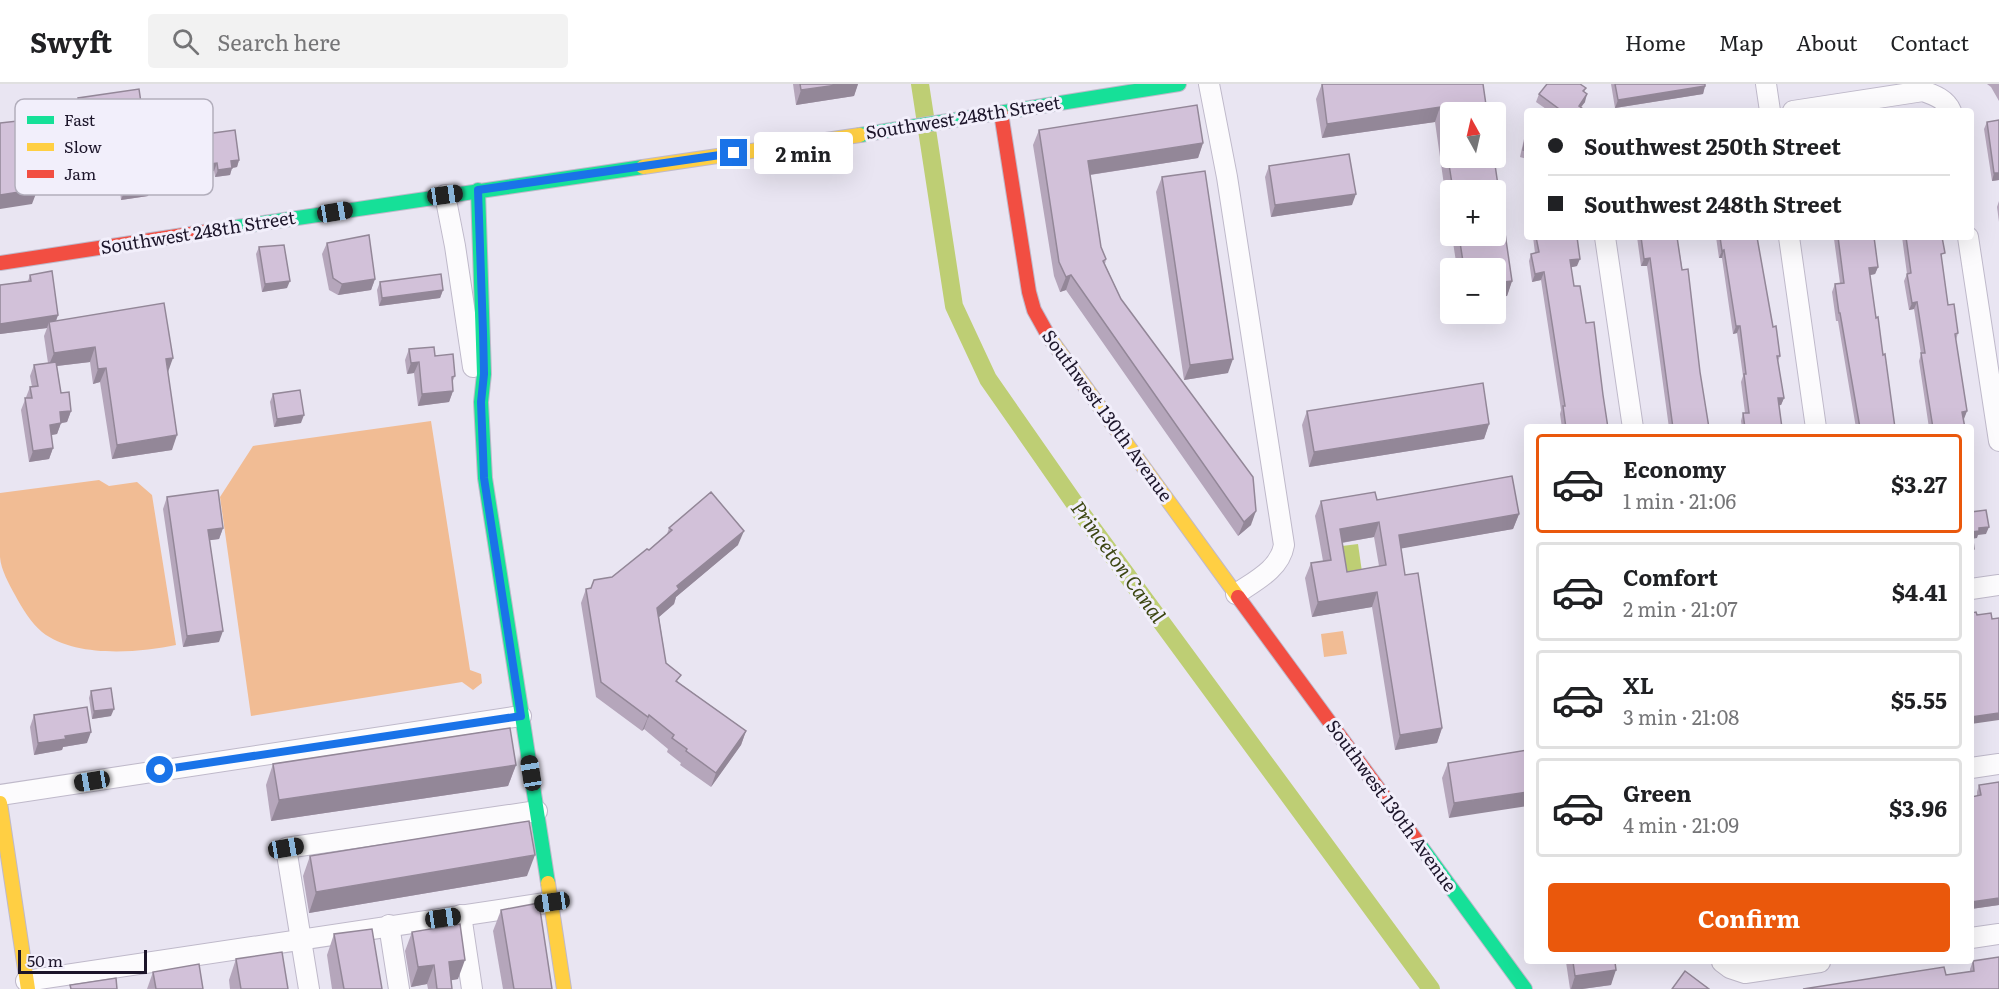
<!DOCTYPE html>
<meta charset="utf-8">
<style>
:root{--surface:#fff;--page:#f2f2f2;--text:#202124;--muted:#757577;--line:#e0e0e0;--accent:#ea580c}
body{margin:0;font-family:Literata,serif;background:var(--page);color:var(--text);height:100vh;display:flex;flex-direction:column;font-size:22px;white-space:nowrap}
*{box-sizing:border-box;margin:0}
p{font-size:20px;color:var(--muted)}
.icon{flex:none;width:33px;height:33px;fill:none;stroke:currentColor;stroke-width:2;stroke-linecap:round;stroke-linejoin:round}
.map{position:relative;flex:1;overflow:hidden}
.side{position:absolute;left:1524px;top:340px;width:450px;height:540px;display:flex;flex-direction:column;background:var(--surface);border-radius:6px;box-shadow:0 6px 24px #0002}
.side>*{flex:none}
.banner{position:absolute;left:1524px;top:24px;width:450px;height:132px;border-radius:6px;box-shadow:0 6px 24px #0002;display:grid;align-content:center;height:132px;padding:0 24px;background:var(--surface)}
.needle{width:39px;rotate:352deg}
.tools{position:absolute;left:1440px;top:18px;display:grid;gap:12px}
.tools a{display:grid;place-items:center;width:66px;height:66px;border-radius:6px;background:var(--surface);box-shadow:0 6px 24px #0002;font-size:30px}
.scale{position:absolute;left:18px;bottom:15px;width:129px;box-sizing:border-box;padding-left:6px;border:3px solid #1c152a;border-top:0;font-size:16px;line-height:21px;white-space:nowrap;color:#1c152a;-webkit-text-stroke:4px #f2effb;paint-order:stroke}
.end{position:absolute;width:27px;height:27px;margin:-14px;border:8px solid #1a73e8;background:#fff;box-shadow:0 0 0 3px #fff}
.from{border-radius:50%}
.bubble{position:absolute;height:42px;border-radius:6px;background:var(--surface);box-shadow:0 6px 24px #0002;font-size:20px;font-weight:700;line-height:42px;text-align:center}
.car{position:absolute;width:18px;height:36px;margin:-18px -9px;border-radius:8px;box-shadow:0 0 4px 2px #0007;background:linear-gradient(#222 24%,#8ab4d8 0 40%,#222 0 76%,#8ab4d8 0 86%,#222 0)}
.banner b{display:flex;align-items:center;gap:21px;height:57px;font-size:22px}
.banner b+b{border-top:2px solid var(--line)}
.banner i{width:15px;height:15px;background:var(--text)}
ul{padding:10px 0 0;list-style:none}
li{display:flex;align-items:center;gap:18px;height:99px;margin:0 12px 9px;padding:0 12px;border:3px solid var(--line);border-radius:6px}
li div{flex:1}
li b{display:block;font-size:22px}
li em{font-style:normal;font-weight:700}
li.current{border-color:var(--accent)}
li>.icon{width:54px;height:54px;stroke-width:1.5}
.action{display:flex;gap:12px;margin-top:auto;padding:12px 24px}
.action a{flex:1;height:69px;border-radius:6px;background:var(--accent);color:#fff;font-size:24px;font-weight:700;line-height:69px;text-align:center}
header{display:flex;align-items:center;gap:36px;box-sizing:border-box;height:84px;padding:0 30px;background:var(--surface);border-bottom:2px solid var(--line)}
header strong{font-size:28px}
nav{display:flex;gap:33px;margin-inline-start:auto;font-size:21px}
.search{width:420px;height:54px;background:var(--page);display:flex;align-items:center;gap:15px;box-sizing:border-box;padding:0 21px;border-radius:6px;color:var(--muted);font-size:22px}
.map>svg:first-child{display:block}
</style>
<header>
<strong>Swyft</strong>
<div class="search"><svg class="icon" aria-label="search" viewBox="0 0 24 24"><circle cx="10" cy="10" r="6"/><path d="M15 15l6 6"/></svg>Search here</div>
<nav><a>Home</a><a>Map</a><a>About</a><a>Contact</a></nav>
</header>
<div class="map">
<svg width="1999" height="905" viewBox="0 0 1999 905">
<rect width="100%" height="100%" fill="#e9e5f2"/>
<g fill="#f1bc94">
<polygon points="431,337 470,586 481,590 482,599 473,606 462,598 251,632 220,413 253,362"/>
<path d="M99 396 109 402 137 398 152 411 176 561C138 569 75 574 42 548 31 539 22 524 15 511 9 500 1 486 0 473 0 452 0 430 0 409Z"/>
<polygon points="1343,547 1347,570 1324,573 1321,550"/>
</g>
<polygon fill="#bece74" points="1358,460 1363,495 1348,497 1342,462"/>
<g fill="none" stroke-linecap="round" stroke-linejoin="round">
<polyline stroke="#bece74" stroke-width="18" points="920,0 954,222 988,295 1082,430 1431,905"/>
<defs>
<g id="street">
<path d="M1209 0 1227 93 1284 461C1280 485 1255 497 1236 510"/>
<polyline points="1766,0 1770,27"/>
<path d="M1793 27 1923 7C1934 11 1946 15 1951 27"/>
<polyline points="445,111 455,162 473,283"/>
<polyline points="1605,153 1633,344"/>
<polyline points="1789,153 1816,344"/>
<polyline points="1968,153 1999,357"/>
<polyline points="1971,505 1999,501"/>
<polyline points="1971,684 1999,680"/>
<polyline points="0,711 521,632"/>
<polyline points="461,831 472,905"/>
<polyline points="389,841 399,905"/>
<polyline points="1971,854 1999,850"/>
<polyline points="1722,878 1730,884 1745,889 1820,878"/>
<polyline points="26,897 552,818"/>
<polyline points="309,905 286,764 537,727"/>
</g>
<g id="fast">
<polyline points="860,51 1179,0"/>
<polyline points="478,106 484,290 481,318 485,394 548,799"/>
<polyline points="223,145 643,83"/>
<polyline points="1419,760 1525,905"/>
</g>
<g id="slow">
<polyline points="643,83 860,51"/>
<polyline points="1049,253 1238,513"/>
<polyline points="0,719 28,905"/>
<polyline points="548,799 564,905"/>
</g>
<g id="jam">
<polyline points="1001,29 1029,208 1034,226 1049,253"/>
<polyline points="0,179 223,145"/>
<polyline points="1238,513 1419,760"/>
</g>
</defs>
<use href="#street" stroke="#bfb9ca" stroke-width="22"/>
<use href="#fast" stroke="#bfb9ca" stroke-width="16"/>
<use href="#slow" stroke="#bfb9ca" stroke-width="16"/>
<use href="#jam" stroke="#bfb9ca" stroke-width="16"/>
<use href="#street" stroke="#fcfbfd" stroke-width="20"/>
<use href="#fast" stroke="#16e098" stroke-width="14"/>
<use href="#slow" stroke="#ffcf43" stroke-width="14"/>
<use href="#jam" stroke="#f24e42" stroke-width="14"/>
</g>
<g fill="#b5a6bb" fill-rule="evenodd">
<polygon points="793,0 858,0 854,12 796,21"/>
<polygon points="1322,0 1483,0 1512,197 1507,212 1496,213 1496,184 1457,184 1452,152 1496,152 1496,106 1450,106 1450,143 1435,38 1322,54 1316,15"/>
<polygon points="1611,0 1705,0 1705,2 1703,10 1615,24"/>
<polygon points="1987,0 1999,0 1999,17 1991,3"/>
<polygon points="1586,4 1584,8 1585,18 1581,23 1586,27 1549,27 1536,18 1539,10"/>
<polygon points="78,14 144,39 139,50 78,58 74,25"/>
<polygon points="1999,36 1999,96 1992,97 1984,45 1987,38"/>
<polygon points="1039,46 1203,59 1198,74 1090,91 1101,163 1106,175 1105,180 1121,215 1251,441 1238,452 1066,206 1060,208 1054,192 1033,61"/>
<polygon points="1527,47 1527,75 1520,73 1524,55"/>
<polygon points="206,50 239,76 237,83 232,84 230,91 215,93 214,87 207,88 203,58"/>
<polygon points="129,74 144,75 161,100 159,108 149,109 148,112 121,116 119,99 122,91 127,91 126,82"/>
<polygon points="1269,82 1352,121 1271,133 1265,93"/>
<polygon points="1162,93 1228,289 1184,296 1156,108"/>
<polygon points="1999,117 1999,138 1997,123"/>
<polygon points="1533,153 1577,153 1577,182 1571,183 1574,202 1586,239 1603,311 1608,344 1562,344 1560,330 1561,326 1541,196 1532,198 1529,177 1531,170 1535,169"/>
<polygon points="1637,153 1677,153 1709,344 1669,344 1647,182 1641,182"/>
<polygon points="1716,153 1757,153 1773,243 1780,272 1778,277 1784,314 1781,321 1779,321 1782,344 1742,344 1741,337 1743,329 1745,329 1741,298 1743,292 1737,249 1733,250 1722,174 1719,174"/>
<polygon points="1830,153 1870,153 1878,183 1875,190 1870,191 1876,234 1883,271 1895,344 1856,344 1838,237 1836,237 1832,208 1835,200 1840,199 1834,155 1830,156"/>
<polygon points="1902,153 1942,153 1942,177 1948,221 1958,249 1956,256 1967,327 1963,335 1965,344 1929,344 1919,277 1921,270 1914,225 1909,226 1904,197 1907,190"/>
<polygon points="327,159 375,195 371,206 338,211 329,206 322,170"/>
<polygon points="259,163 287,204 262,208 256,170"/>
<polygon points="30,191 58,231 56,237 168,288 172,366 112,375 100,298 93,300 90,278 57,282 61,309 71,327 67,338 61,339 57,350 51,351 53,364 49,375 29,378 21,326 30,303 32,303 30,292 34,281 48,279 44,252 47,244 0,250 0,201 28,197"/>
<polygon points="380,198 443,206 440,214 379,222 377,206"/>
<polygon points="409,265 435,272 455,292 452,299 453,307 449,318 418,322 414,289 407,290 405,276"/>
<polygon points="273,310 301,339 274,343 270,318"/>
<polygon points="1307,327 1489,340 1484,355 1309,383 1302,341"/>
<polygon points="167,413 223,444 219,455 210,456 219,558 183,563 163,425"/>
<path d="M1377 416 1519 430 1513 445 1401 464 1405 491 1442 644 1437 659 1395 666 1372 523 1312 533 1305 494 1311 479 1323 477 1315 432 1321 417ZM1374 453 1379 482 1347 488 1342 459Z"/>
<polygon points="669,444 738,461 676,513 674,520 659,533 666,579 678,598 746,647 741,661 711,703 680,681 681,679 667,668 668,665 644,645 642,647 596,613 581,519 586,505 591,504 612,493 649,466 667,450"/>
<polygon points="91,607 111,632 92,635 89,614"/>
<polygon points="34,631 87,659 63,663 62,666 34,671 30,643"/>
<polygon points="1527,666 1449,734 1442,694 1448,679"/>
<polygon points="273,680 516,681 508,702 271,737 266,701"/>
<polygon points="1999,698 1999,821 1971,825 1971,713 1977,712 1977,708 1979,701"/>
<polygon points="310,772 527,792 309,829 303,792"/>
<polygon points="501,826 552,905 503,905 493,847"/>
<polygon points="412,848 458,895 451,896 452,905 428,905 427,900 411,903 405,867"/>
<polygon points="334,850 382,905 332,905 327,871"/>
<polygon points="236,875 288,905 230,905 229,896"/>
<polygon points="1973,877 1999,905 1946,891 1970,888 1970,885"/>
<polygon points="1566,878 1615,878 1611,901 1582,905 1570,905"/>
<polygon points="153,888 203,905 147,905"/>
</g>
<g fill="#938798">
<polygon points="844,0 858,0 854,12 796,21 801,6"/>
<polygon points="1705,2 1703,10 1615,24 1618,16"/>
<polygon points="1587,10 1585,18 1578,27 1579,22"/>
<polygon points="1440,23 1435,38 1322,54 1327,40"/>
<polygon points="144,39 139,50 78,58 82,47"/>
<polygon points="1203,59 1198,74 1082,92 1088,77"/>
<polygon points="44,68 48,68 43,83"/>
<polygon points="239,76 237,83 232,84 230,91 215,93 218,86 231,77"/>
<polygon points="217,79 214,87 207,88 210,80"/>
<polygon points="1994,89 1999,89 1999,96 1992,97"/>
<polygon points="47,92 42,107 37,107 32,120 0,125 0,111 36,94"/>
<polygon points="161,100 159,108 149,109 148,112 121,116 124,108 151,102"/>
<polygon points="1356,110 1352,121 1271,133 1275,121"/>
<polygon points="1724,166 1722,174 1719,174 1722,167"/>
<polygon points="1650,174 1647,182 1641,182 1644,175"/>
<polygon points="1580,175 1577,182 1568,184 1570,176"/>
<polygon points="1878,183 1875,190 1866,192 1869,184"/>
<polygon points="1544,188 1541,196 1532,198 1535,190"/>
<polygon points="1071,191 1066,206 1060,208 1066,193"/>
<polygon points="375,195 371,206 338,211 342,200"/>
<polygon points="290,197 287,204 262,208 265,200"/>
<polygon points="1512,197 1507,212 1496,213 1496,199"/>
<polygon points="443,206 440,214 379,222 382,214"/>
<polygon points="1917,218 1914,225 1909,226 1912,219"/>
<polygon points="58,231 54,242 49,238 47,244 0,250 0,240"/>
<polygon points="1736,242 1740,242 1737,249 1733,250"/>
<polygon points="95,263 90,278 48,283 54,269"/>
<polygon points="173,274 168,288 166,275"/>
<polygon points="1233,275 1228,289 1184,296 1190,281"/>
<polygon points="419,278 414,289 407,290 411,279"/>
<polygon points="106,284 100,298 93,300 98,285"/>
<polygon points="453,307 449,318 418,322 422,310"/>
<polygon points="1778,314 1784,314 1781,321 1775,322"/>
<polygon points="71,327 67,338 56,340 60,328"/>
<polygon points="1967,327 1964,335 1960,335 1962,328"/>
<polygon points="304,331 301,339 274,343 277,335"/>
<polygon points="61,339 57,350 46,352 50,341"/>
<polygon points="1489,340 1484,355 1309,383 1314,368"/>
<polygon points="177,351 172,366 112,375 117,361"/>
<polygon points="53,364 49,375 29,378 33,367"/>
<polygon points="1256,427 1251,441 1238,452 1244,438"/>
<polygon points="1519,430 1513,445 1393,466 1399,451"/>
<polygon points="1379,438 1374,453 1334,460 1340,445"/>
<polygon points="1989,443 1986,450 1978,451 1977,454 1971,455 1972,448 1979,444"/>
<polygon points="223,444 219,455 204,457 208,446"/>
<polygon points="744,447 738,461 676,513 674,520 652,539 657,524 677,502"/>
<polygon points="1974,465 1972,473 1971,473 1971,466"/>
<polygon points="1377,508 1372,523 1312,533 1318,518"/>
<polygon points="223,547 219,558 183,563 187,552"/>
<polygon points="114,625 111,632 92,635 94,627"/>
<polygon points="1999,629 1999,636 1971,640 1971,633"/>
<polygon points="649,631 644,645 642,647 648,633"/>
<polygon points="1442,644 1437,659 1395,666 1400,651"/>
<polygon points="746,647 741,661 711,703 716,689"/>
<polygon points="91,648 87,659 63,663 62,666 34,671 38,659 65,652"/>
<polygon points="516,681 508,702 271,737 279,716"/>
<polygon points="1527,708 1527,722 1449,734 1454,719"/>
<polygon points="535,771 527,792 309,829 316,808"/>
<polygon points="1999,814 1999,821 1971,825 1971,818"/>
<polygon points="465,876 458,895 442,898 449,878"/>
<polygon points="434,881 427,900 411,903 418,883"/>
<polygon points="1616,886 1611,901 1582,905 1571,905 1575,892"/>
</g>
<g fill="#d2c1d9" stroke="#938798" stroke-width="1.5" fill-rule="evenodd">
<polygon points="800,0 844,0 801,6"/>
<polygon points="1322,0 1483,0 1487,28 1450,28 1450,74 1494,74 1512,197 1496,199 1496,184 1464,184 1459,152 1496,152 1496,106 1453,106 1440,23 1327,40"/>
<polygon points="1547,0 1580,0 1586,4 1583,7 1587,10 1579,22 1586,27 1562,27 1539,10"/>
<polygon points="1615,0 1705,0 1705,2 1618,16"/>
<polygon points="139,5 144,39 82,47 78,14"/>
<polygon points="1197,21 1203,59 1088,77 1101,163 1106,175 1103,177 1121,215 1253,393 1256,427 1244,438 1071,191 1066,193 1059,178 1039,46"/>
<polygon points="44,34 48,68 44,68 47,92 36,94 38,105 0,111 0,39"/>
<polygon points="1999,36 1999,89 1994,89 1987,38"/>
<polygon points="235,46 239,76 231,77 232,84 218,86 217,79 210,80 206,50"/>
<polygon points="1527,47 1527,67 1523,66"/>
<polygon points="1349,70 1356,110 1275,121 1269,82"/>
<polygon points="1205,87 1233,275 1190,281 1162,93"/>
<polygon points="369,151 375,195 342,200 333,194 327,159"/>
<polygon points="1536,153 1577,153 1580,175 1570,176 1574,202 1580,202 1586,239 1594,238 1603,311 1608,344 1566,344 1563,322 1565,322 1544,188 1535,190 1531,170 1539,168"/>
<polygon points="1641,153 1677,153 1682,186 1688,185 1700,288 1709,344 1673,344 1650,174 1644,175"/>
<polygon points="1720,153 1757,153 1773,243 1776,242 1780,272 1777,272 1784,314 1778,314 1782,344 1745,344 1743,329 1749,329 1744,290 1746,290 1740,242 1736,242 1724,166 1722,167"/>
<polygon points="1838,153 1874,153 1878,183 1869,184 1876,234 1878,233 1883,271 1885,270 1895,344 1860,344 1840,229 1839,229 1835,200 1844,199"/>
<polygon points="1906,153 1942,153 1945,169 1941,170 1948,221 1954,220 1958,249 1955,250 1967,327 1962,328 1965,344 1933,344 1921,269 1925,269 1917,218 1912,219 1907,190 1911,189"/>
<polygon points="284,161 290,197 265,200 259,163"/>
<polygon points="52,187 58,231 0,240 0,201 31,197 30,191"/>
<polygon points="441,190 443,206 382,214 380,198"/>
<polygon points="164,219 173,274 166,275 177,351 117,361 106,284 98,285 95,263 54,269 49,238"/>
<polygon points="434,263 435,272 453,270 455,292 452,293 453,307 422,310 419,278 411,279 409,265"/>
<polygon points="56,278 61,309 69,308 71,327 60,328 61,339 50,341 53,364 33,367 25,314 32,314 30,303 38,302 34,281"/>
<polygon points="1483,299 1489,340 1314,368 1307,327"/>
<polygon points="300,306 304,331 277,335 273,310"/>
<path d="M1512 392 1519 430 1399 451 1405 491 1418 489 1442 644 1400 651 1377 508 1318 518 1311 479 1331 476 1321 417 1375 408 1377 416ZM1379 438 1386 481 1347 488 1340 445Z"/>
<polygon points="218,406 223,444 208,446 223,547 187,552 167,413"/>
<polygon points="711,408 744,447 677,502 679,505 657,524 666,579 681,591 676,597 746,647 716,689 686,667 687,665 672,654 674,651 649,631 648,633 601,598 586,505 591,504 594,496 612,493 647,465 649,466 672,446 669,444"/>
<polygon points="1986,426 1989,443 1979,444 1979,447 1972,448 1974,465 1971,466 1971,428"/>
<polygon points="1976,528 1977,531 1991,529 1992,535 1999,534 1999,629 1971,633 1971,529"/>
<polygon points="111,604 114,625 94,627 91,607"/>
<polygon points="87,623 91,648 65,652 66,655 38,659 34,631"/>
<polygon points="510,644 516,681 279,716 273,680"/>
<polygon points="1527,666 1527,708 1454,719 1448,679"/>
<polygon points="1999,698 1999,814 1971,818 1971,713 1981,711 1979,701"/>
<polygon points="529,737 535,771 316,808 310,772"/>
<polygon points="539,819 552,905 514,905 501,826"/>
<polygon points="460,840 465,876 449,878 452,905 437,905 434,881 418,883 412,848"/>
<polygon points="372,845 382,905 344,905 334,850"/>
<polygon points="282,868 288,905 241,905 236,875"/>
<polygon points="1999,873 1999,905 1803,905 1944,883 1946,891 1974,887 1973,877"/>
<polygon points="1573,878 1615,878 1616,886 1575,892"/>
<polygon points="199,880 203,905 156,905 153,888"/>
<polygon points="1685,887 1709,905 1672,905"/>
<polygon points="116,894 117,905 71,905 70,901"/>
</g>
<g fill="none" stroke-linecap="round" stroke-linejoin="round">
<polyline stroke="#1a73e8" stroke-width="8" points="160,686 521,632 484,394 481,318 484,290 483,248 478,106 734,69"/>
</g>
<g text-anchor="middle" stroke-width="6" stroke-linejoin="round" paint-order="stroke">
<g font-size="18" fill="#1c152a" stroke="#f2effb">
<text transform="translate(963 34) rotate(-9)" y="6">Southwest 248th Street</text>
<text transform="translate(198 149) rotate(-9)" y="6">Southwest 248th Street</text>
<text transform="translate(1107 332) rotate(54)" y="6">Southwest 130th Avenue</text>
<text transform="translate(1391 722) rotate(54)" y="6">Southwest 130th Avenue</text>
</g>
<g font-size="20" font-style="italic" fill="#3c4611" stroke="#f2effb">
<text transform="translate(1118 478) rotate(54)" y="7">Princeton Canal</text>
</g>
</g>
<rect x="15" y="15" width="198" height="96" rx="9" fill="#f2effb" stroke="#b2aebc" stroke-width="1.5"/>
<rect x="27" y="32" width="27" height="8" fill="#16e098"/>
<rect x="27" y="59" width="27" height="8" fill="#ffcf43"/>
<rect x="27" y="86" width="27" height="8" fill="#f24e42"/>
<g font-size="16" fill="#1c152a">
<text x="64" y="42">Fast</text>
<text x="64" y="69">Slow</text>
<text x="64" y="96">Jam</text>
</g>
</svg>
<div class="tools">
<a><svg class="needle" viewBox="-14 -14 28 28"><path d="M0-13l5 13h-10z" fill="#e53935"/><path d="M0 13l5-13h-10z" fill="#757577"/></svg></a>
<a>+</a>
<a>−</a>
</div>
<div class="scale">50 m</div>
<i class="end from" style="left:160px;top:686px"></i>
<i class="end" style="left:734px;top:69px"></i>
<div class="bubble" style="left:754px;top:48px;width:99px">2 min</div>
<i class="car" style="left:445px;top:111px;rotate:82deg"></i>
<i class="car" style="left:335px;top:128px;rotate:81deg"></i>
<i class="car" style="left:531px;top:689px;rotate:351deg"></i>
<i class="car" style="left:92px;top:697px;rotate:261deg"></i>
<i class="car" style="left:286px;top:764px;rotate:81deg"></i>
<i class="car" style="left:552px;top:818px;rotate:262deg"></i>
<i class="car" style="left:443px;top:834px;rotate:82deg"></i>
<div class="banner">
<b><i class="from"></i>Southwest 250th Street</b>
<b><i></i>Southwest 248th Street</b>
</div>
<section class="side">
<ul>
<li class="current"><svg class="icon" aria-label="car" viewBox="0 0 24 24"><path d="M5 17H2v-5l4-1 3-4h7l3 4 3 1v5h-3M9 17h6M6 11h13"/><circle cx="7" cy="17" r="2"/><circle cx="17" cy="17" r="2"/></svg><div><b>Economy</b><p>1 min · 21:06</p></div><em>$3.27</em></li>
<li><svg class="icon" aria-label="car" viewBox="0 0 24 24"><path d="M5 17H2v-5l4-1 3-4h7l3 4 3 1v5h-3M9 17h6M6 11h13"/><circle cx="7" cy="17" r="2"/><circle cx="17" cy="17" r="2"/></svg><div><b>Comfort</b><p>2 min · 21:07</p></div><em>$4.41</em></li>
<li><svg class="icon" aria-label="car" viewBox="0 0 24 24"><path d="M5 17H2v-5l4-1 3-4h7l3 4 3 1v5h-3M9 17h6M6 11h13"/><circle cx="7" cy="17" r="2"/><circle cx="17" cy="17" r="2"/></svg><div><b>XL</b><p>3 min · 21:08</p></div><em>$5.55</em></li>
<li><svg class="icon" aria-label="car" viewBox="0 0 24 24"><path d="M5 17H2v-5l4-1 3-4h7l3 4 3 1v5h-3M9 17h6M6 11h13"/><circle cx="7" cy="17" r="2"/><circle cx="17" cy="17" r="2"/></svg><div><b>Green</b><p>4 min · 21:09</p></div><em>$3.96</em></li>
</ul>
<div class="action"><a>Confirm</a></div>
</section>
</div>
